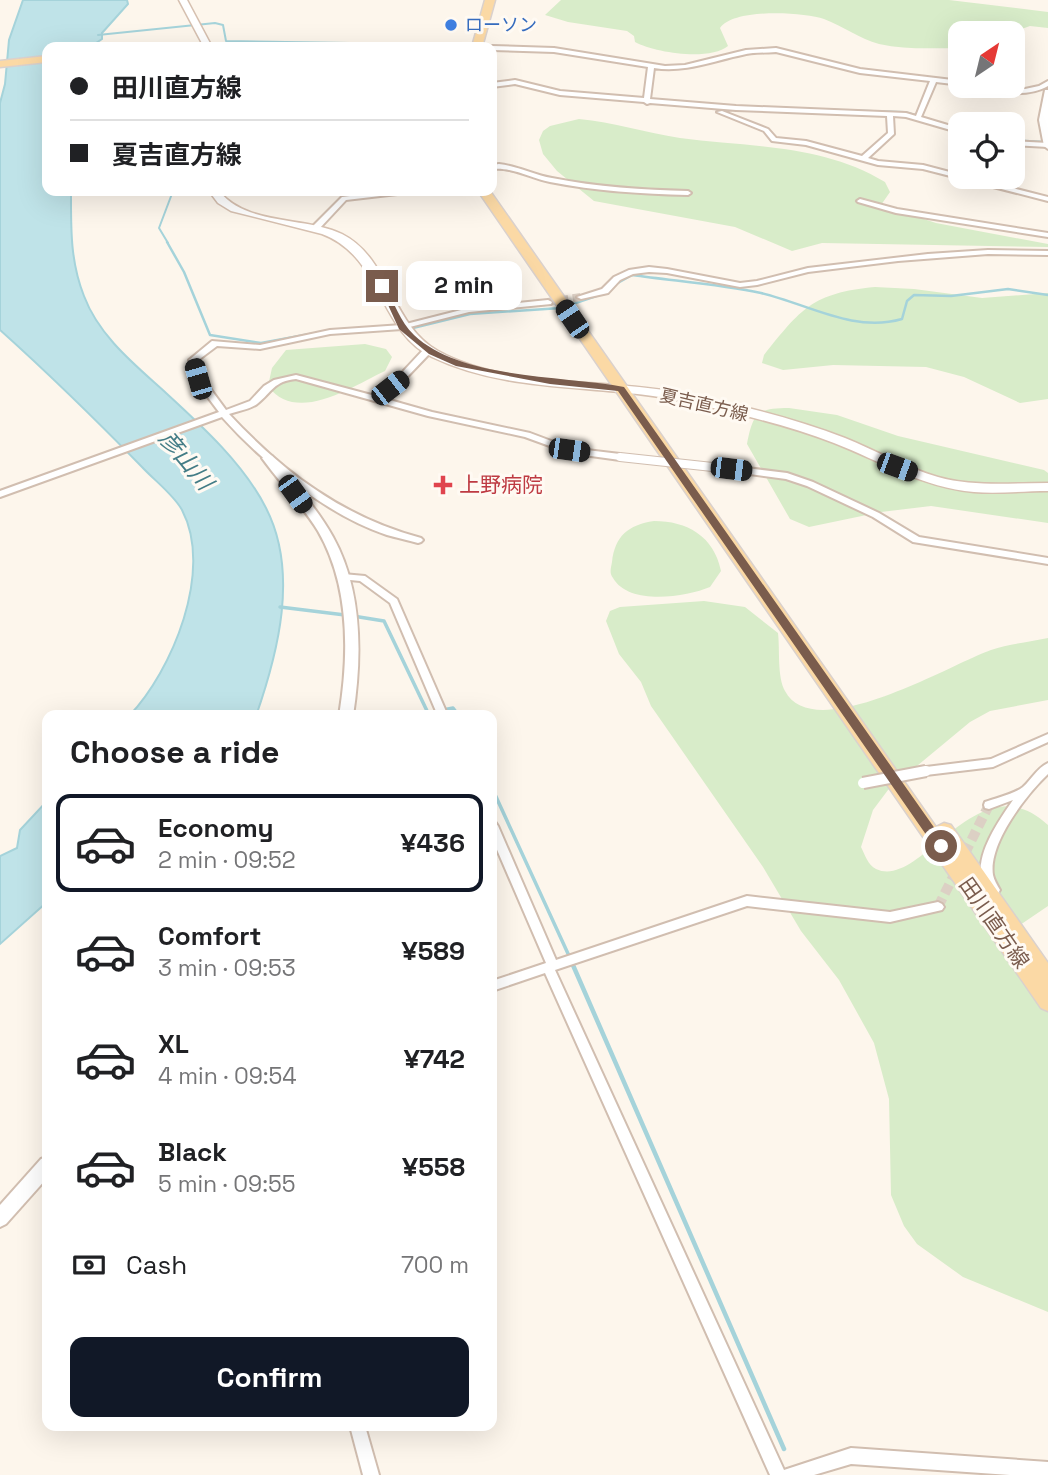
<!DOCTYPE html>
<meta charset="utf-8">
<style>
:root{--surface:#fff;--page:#f2f2f2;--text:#202124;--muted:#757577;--line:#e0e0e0;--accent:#111827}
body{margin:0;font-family:"Space Grotesk","Noto Sans JP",sans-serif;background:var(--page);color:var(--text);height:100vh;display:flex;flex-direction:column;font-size:26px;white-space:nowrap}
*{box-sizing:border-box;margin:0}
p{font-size:23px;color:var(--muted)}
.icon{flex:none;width:38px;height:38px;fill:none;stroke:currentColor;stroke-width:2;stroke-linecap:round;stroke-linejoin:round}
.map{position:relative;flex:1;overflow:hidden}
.drawer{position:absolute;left:42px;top:710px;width:455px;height:721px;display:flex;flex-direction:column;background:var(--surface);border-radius:14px;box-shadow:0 7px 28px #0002}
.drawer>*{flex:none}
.guide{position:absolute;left:42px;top:42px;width:455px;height:154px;border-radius:14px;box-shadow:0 7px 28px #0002;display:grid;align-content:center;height:154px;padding:0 28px;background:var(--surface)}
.needle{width:46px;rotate:35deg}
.fabs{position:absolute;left:948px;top:21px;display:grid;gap:14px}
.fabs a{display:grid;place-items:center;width:77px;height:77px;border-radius:14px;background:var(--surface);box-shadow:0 7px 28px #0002;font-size:35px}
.end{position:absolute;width:32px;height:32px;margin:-16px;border:9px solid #7a5c4d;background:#fff;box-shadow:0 0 0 4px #fff}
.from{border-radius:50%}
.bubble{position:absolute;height:49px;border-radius:14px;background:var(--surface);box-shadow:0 7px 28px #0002;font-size:23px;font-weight:600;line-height:49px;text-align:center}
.car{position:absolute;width:21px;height:42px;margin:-21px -10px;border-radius:9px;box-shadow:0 0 5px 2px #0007;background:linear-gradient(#222 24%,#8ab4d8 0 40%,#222 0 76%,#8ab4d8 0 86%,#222 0)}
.guide b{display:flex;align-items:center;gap:24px;height:66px;font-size:26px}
.guide b+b{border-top:2px solid var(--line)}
.guide i{width:18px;height:18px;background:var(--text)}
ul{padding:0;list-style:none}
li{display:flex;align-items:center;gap:21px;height:98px;margin:0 14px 10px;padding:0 14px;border:4px solid transparent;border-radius:14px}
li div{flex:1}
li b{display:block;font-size:26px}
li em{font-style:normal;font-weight:600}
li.on{border-color:var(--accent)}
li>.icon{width:63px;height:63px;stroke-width:1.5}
h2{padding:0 28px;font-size:32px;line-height:84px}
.pay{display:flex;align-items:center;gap:18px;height:77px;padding:0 28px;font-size:26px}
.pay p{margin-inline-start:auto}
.button{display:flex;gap:14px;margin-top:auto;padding:14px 28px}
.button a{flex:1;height:80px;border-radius:14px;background:var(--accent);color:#fff;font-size:28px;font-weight:600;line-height:80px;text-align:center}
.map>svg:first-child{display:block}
</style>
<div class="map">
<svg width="1048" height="1475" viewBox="0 0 1048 1475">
<rect width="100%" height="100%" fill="#fdf6ec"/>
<g fill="#d8ecc9">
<path d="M561 0H949L1048 12V28L1030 26 1010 33H961V48C933 48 906 50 879 44 860 39 843 26 824 19 803 12 734 8 720 28L728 46C710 61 655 53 635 42L634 36 627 31 568 22 545 15Z"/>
<path d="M579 119C613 122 646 133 680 138 749 147 823 144 885 182L890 192 881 205 936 223 1048 244V247L822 243 792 251 735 227 594 201 557 171 543 154 539 140 543 131 550 126Z"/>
<path d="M875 287 914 289 982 298 1048 293V399L1020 403 964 377 926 367 833 365 783 370 762 363 764 355C801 309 812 293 875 287Z"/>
<path d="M365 344 386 349 392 357 385 371C353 386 296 425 268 386L272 368 286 350Z"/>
<path d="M789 408 837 415 898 436 1044 470 1048 473V523L931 506 881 512 809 527 790 519 747 444C753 413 757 408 789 408Z"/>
<path d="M654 521C687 521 714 536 721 571L710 587C686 597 629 606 613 578 609 573 611 568 612 562 615 536 628 525 654 521Z"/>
<path d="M704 601 745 607 778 633C780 650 777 677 785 691 814 746 949 665 991 650 1009 644 1029 642 1048 638V700L990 711 970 722 888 790 873 810 861 847C865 855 868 865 876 869 922 891 978 759 1048 825V906L1020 925 1048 969V1312L963 1277 917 1244 904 1226 891 1195 889 1099 874 1043 839 980 801 931 763 867 651 706 641 682 619 654 606 621 610 611 620 607Z"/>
</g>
<g fill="#bfe3e8" stroke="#a5d3da" stroke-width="2">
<path d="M23 0H127L128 4 102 33V39L90 47H47V191H71C71 227 70 261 84 296 99 336 134 364 165 392 201 425 244 464 266 508 299 572 278 653 256 716H129C172 671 214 571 182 510 174 495 154 480 142 467 96 420 49 374 0 330V103L5 84 9 40Z"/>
<polygon points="47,801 47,902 0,944 0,856 17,848 20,830"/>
</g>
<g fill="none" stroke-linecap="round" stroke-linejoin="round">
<g stroke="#a5d3da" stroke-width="2">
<polyline points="98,35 215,23 223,25 226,41 414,44"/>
<polyline points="492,83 515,81 553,89"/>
<polyline points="749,107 905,112 919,116"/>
<polyline points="946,125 961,129"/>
<polyline points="1013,140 1048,142"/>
<polyline points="168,243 159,228 173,191"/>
</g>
<g stroke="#a5d3da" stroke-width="2.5">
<polyline points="167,242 184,272 210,335 261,343 310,334"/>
<path d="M616 284 632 275C674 281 719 284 761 293 808 304 853 333 902 319L907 301 914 295 951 296 1008 289 1048 295"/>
<polyline points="413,328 470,314 561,308 608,292"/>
<polyline points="338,330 388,326"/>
</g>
<g stroke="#a5d3da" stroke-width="3.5">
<polyline points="280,607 345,615"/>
<polyline points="353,616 384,621 428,713 453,708 459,716"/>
<polyline points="492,788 570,958"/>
</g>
<polyline stroke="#a5d3da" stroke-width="4.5" points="569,956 784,1449"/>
<polyline stroke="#dcd0c4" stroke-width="8" stroke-dasharray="8 4.5" stroke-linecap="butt" points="548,302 581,297"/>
<polyline stroke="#dcd0c4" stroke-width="10" stroke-dasharray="10 5" stroke-linecap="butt" points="938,907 989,805"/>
<defs>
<g id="minor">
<path d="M492 46 554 48 665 66 685 65 746 50 776 48 860 69 961 81V85L936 82 921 117 961 129V133L906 117 893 116 894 134 868 158 878 161 923 165 961 175V177H969L1048 197V201L923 169 878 165 806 145 772 141 764 131 717 112 722 111 768 129 776 138 806 141 862 156 888 133 887 116 736 110 650 103 647 104 644 102 560 95 515 84 492 87V83L515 80 560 91 644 98 648 67 554 52 492 50V47H490ZM776 52 860 73 930 81 916 116 906 113 736 106 650 99 654 68C684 73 713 61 742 55 753 52 765 53 776 52Z"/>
<path d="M1048 81V86C1029 97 1000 94 981 86L1025 89 1039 86Z"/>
<polygon points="1013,141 1048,143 1048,147 1013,145"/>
<path d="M499 164C518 166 534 175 552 178 597 187 643 190 688 191L691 193 688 195C642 194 595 191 550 182 530 178 513 167 492 169V165Z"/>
<polygon points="390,191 409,191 406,193 346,200 319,229 312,227 342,197"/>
<polygon points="860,199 897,209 1048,233 1048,237 896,213 858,202 857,201"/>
<polygon points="988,250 1048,251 1048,255 988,254 898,261 808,272 757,285 740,287 667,273 649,272 633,274 620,280 608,293 581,299 577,297 602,289 614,277 629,270 649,267 667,269 740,283 757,281 808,268 928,254"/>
<path d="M548 300 552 302 551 304 469 312 402 329 330 334 260 349 217 346 197 361 209 387 226 410 250 401 264 386 274 380 296 375 379 397 425 348H431V352L386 399 432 412 530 433 570 448 620 454 624 457 620 460 569 453 525 437 428 416 296 379C274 381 272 392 257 404 250 409 238 411 229 414 284 473 343 517 421 538L423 540 421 542 418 543C408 540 397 538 387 535 327 515 263 463 222 417L0 497V491L219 412 201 388 189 360 212 341 260 345 330 330 402 325 469 308Z"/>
<polygon points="731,466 787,473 813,482 879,513 919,537 1048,558 1048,564 913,542 873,517 807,486 786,479 728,471 727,469"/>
<polygon points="343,574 365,576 397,599 448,716 438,716 390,603 360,581 340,579 338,577 340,575"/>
<polygon points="1048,734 1048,742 993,767 926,775 922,774 921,771 922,768 926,767 991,759"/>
<path d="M1048 763V774C1027 794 988 843 993 875 994 880 997 885 1000 890L998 893 994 895 990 893C987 888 984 883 982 878 975 854 1000 819 1013 800L989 809 985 808 984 805 985 802C996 798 1014 794 1023 787 1032 779 1037 768 1048 763Z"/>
<polygon points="492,822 496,823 498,826 556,960 747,896 890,912 938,902 942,904 944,907 942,910 890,922 747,906 555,970 784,1470 851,1448 1048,1462 1048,1475 1010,1475 851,1464 814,1475 770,1475 545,973 492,991 492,981 546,963 492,838"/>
<polygon points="350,1426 365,1426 379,1475 363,1475"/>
</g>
<g id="tertiary">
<polygon points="1045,90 1048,90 1048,149 1044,146 1039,120"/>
<path d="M268 455 272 456C293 482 317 508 333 537 363 591 362 657 353 716H339C349 655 350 586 318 531 302 505 280 483 262 458Z"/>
<polygon points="47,1157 47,1178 6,1224 0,1227 0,1205 41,1159"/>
</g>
<g id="secondary">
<polygon points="179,0 187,0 212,47 204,47"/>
<path d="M209 191H219C247 226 304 216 342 234 390 258 391 325 438 351 507 389 604 378 681 393 736 404 793 418 845 438 875 450 906 468 938 477 974 487 1011 483 1048 483V491C1024 491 998 494 974 492 924 488 880 461 834 443 787 425 736 413 686 402 602 383 511 395 432 357 378 331 383 257 322 234L231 211 218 203Z"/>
</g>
<g id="primary">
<polygon points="485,0 495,0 482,47 472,47"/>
<polygon points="184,44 414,44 419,47 179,47"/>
<polygon points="47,56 47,62 0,67 0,61"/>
<polygon points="478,191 490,191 936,827 944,823 951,825 1048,963 1048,1011 1041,1008"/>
</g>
</defs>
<use href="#minor" stroke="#d1beb0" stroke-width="4"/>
<use href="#tertiary" stroke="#d1beb0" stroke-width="4"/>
<use href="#secondary" stroke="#d6c0b0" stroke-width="3"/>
<use href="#primary" stroke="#dad1cd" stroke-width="3"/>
<use href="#minor" fill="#fff" fill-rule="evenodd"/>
<use href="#tertiary" fill="#fff" fill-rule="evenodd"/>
<use href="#secondary" fill="#fff" fill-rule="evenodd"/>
<use href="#primary" fill="#fbd9a5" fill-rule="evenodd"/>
<defs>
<polyline id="minor-bridge-far1" points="620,457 731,469"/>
<polyline id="minor-bridge" points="863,783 926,771"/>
</defs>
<use href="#minor-bridge-far1" stroke="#d1beb0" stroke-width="10" stroke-linecap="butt"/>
<use href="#minor-bridge" stroke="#d1beb0" stroke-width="14" stroke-linecap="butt"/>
<use href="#minor-bridge-far1" stroke="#fff" stroke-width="8"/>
<use href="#minor-bridge" stroke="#fff" stroke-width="10"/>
</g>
<path fill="#7a5c4d" d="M379 285H384C394 301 400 322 414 335 462 380 562 375 624 387L945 843V849H936L618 391 550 384 456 366 429 354 399 329Z"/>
<circle fill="#3f7fe0" stroke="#fffaf3" stroke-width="2.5" cx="451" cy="25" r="7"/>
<path fill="#e0444e" stroke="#fffaf3" stroke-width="2.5" d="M439.5 474.5h7v7h7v7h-7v7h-7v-7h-7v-7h7z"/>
<g text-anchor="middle" stroke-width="6" stroke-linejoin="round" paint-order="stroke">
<g font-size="18" fill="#366cbe" stroke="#fffaf3" text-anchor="start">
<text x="465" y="31">ローソン</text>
</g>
<g font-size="18" fill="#7a5c4d" stroke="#fffaf3">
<text transform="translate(704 405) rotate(13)" y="6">夏吉直方線</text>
</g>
<g font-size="21" fill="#be3a42" stroke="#fffaf3" text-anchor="start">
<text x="459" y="492">上野病院</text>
</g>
<g font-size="21" fill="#7a5c4d" stroke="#fffaf3">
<text transform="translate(994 923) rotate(55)" y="7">田川直方線</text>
</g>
<g font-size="23" font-style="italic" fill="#437c86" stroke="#fffaf3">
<text transform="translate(186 460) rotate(50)" y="8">彦山川</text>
</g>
</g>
</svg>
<div class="fabs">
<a><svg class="needle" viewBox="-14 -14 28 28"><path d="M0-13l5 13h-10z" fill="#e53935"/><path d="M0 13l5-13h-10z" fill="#757577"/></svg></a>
<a><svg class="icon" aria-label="locate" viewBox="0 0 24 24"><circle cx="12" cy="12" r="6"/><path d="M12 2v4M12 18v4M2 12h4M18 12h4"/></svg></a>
</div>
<i class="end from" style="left:941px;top:846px"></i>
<i class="end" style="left:382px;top:286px"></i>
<div class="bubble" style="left:406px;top:261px;width:116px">2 min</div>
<i class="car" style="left:572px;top:319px;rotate:326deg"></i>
<i class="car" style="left:198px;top:379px;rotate:344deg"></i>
<i class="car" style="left:390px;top:388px;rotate:52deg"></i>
<i class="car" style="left:569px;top:450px;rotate:98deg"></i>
<i class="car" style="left:897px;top:467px;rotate:110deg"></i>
<i class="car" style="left:731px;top:469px;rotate:97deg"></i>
<i class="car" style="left:295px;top:494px;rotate:144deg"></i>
<div class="guide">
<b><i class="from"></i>田川直方線</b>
<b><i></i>夏吉直方線</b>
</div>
<section class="drawer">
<h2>Choose a ride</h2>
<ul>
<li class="on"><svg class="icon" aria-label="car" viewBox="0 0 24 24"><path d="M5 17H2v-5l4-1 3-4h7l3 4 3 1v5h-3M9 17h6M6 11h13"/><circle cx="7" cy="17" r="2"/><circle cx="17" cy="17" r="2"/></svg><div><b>Economy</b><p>2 min · 09:52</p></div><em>¥436</em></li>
<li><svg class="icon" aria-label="car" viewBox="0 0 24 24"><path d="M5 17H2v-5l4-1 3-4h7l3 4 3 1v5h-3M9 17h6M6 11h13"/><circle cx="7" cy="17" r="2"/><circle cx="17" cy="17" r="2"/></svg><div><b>Comfort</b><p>3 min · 09:53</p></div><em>¥589</em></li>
<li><svg class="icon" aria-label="car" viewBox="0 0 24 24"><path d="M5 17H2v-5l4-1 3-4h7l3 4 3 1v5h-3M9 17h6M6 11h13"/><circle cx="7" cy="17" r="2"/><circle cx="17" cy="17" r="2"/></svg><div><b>XL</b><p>4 min · 09:54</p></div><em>¥742</em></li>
<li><svg class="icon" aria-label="car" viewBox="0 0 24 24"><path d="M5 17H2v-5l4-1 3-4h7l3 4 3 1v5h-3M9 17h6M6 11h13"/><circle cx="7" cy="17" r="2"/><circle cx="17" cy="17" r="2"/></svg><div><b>Black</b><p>5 min · 09:55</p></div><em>¥558</em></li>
</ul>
<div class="pay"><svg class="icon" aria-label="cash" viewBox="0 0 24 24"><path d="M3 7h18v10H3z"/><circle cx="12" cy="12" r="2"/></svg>Cash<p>700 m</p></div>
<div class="button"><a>Confirm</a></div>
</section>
</div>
